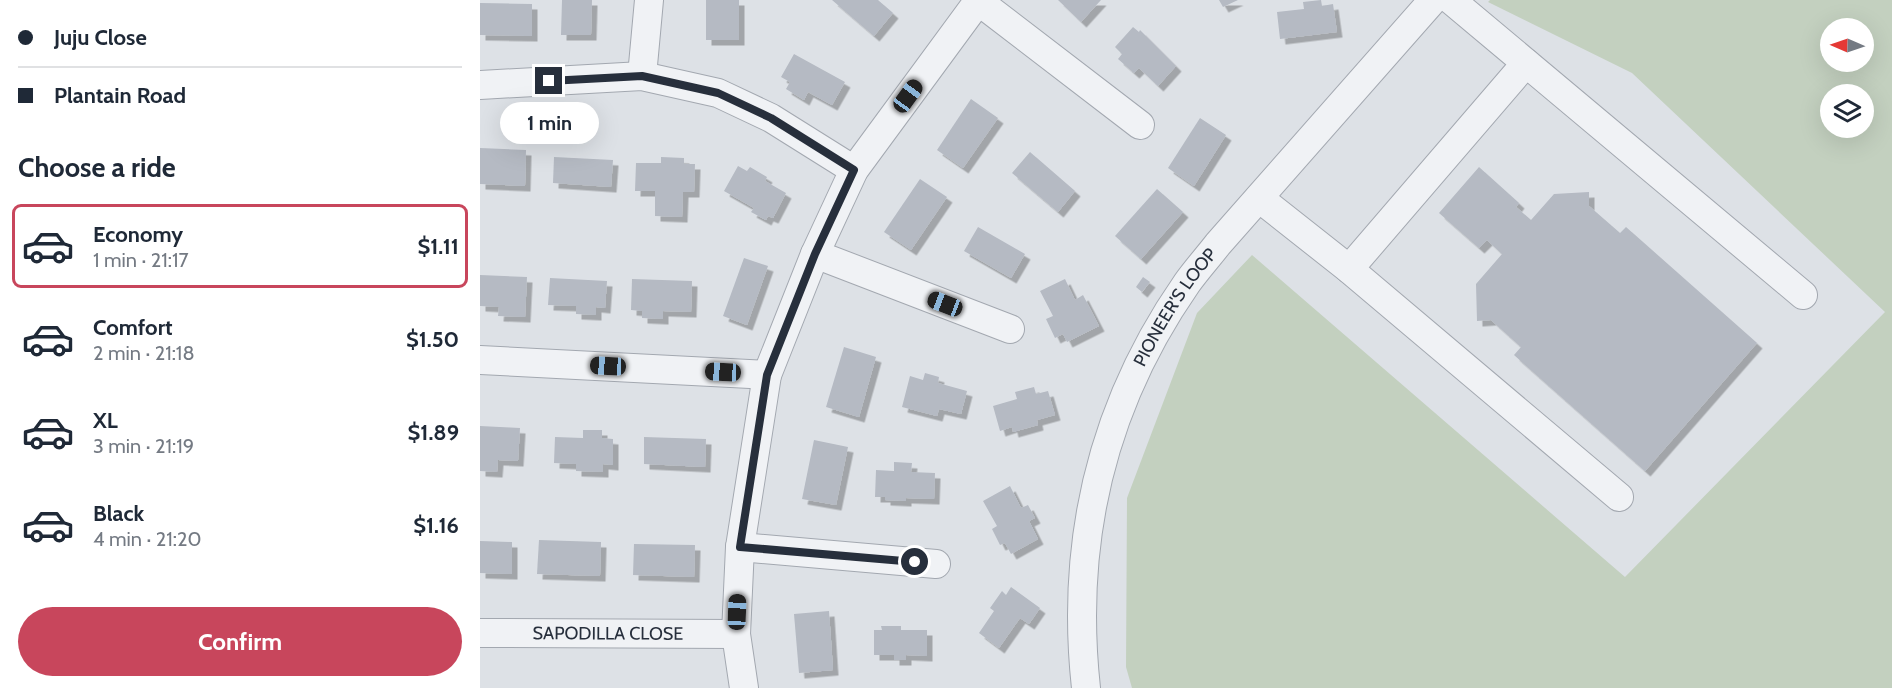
<!DOCTYPE html>
<meta charset="utf-8">
<style>
:root{--surface:#fff;--page:#f2f2f3;--text:#1f2937;--muted:#747a83;--line:#e0e1e3;--accent:#c8465c}
body{margin:0;font-family:Cabin,sans-serif;background:var(--page);color:var(--text);height:100vh;display:flex;flex-direction:column;font-size:22px;white-space:nowrap}
*{box-sizing:border-box;margin:0}
p{font-size:20px;color:var(--muted)}
.icon{flex:none;width:33px;height:33px;fill:none;stroke:currentColor;stroke-width:2;stroke-linecap:round;stroke-linejoin:round}
.map{position:relative;flex:1;overflow:hidden}
.panel{display:flex;flex-direction:column;background:var(--surface);width:480px}
.panel>*{flex:none}
.hud{display:grid;align-content:center;height:132px;padding:0 18px;background:var(--surface)}
.needle{width:39px;rotate:272deg}
.controls{position:absolute;left:1340px;top:18px;display:grid;gap:12px}
.controls a{display:grid;place-items:center;width:54px;height:54px;border-radius:50%;background:var(--surface);box-shadow:0 6px 24px #0002;font-size:30px}
.end{position:absolute;width:27px;height:27px;margin:-14px;border:8px solid #272f3c;background:#fff;box-shadow:0 0 0 3px #fff}
.from{border-radius:50%}
.bubble{position:absolute;height:42px;border-radius:21px;background:var(--surface);box-shadow:0 6px 24px #0002;font-size:20px;font-weight:800;line-height:42px;text-align:center}
.car{position:absolute;width:18px;height:36px;margin:-18px -9px;border-radius:8px;box-shadow:0 0 4px 2px #0007;background:linear-gradient(#222 24%,#8ab4d8 0 40%,#222 0 76%,#8ab4d8 0 86%,#222 0)}
.hud b{display:flex;align-items:center;gap:21px;height:57px;font-size:22px}
.hud b+b{border-top:2px solid var(--line)}
.hud i{width:15px;height:15px;background:var(--text)}
ul{padding:0;list-style:none}
li{display:flex;align-items:center;gap:18px;height:84px;margin:0 12px 9px;padding:0 6px;border:3px solid transparent;border-radius:9px}
li div{flex:1}
li b{display:block;font-size:22px}
li em{font-style:normal;font-weight:800}
li.current{border-color:var(--accent)}
li>.icon{width:54px;height:54px;stroke-width:1.5}
h2{padding:0 18px;font-size:27px;line-height:72px}
.primary-button{display:flex;gap:12px;margin-top:auto;padding:12px 18px}
.primary-button a{flex:1;height:69px;border-radius:36px;background:var(--accent);color:#fff;font-size:24px;font-weight:800;line-height:69px;text-align:center}
main{display:flex;flex:1;min-height:0}
.map>svg:first-child{display:block}
</style>
<main>
<section class="panel">
<div class="hud">
<b><i class="from"></i>Juju Close</b>
<b><i></i>Plantain Road</b>
</div>
<h2>Choose a ride</h2>
<ul>
<li class="current"><svg class="icon" aria-label="car" viewBox="0 0 24 24"><path d="M5 17H2v-5l4-1 3-4h7l3 4 3 1v5h-3M9 17h6M6 11h13"/><circle cx="7" cy="17" r="2"/><circle cx="17" cy="17" r="2"/></svg><div><b>Economy</b><p>1 min · 21:17</p></div><em>$1.11</em></li>
<li><svg class="icon" aria-label="car" viewBox="0 0 24 24"><path d="M5 17H2v-5l4-1 3-4h7l3 4 3 1v5h-3M9 17h6M6 11h13"/><circle cx="7" cy="17" r="2"/><circle cx="17" cy="17" r="2"/></svg><div><b>Comfort</b><p>2 min · 21:18</p></div><em>$1.50</em></li>
<li><svg class="icon" aria-label="car" viewBox="0 0 24 24"><path d="M5 17H2v-5l4-1 3-4h7l3 4 3 1v5h-3M9 17h6M6 11h13"/><circle cx="7" cy="17" r="2"/><circle cx="17" cy="17" r="2"/></svg><div><b>XL</b><p>3 min · 21:19</p></div><em>$1.89</em></li>
<li><svg class="icon" aria-label="car" viewBox="0 0 24 24"><path d="M5 17H2v-5l4-1 3-4h7l3 4 3 1v5h-3M9 17h6M6 11h13"/><circle cx="7" cy="17" r="2"/><circle cx="17" cy="17" r="2"/></svg><div><b>Black</b><p>4 min · 21:20</p></div><em>$1.16</em></li>
</ul>
<div class="primary-button"><a>Confirm</a></div>
</section>
<div class="map">
<svg width="1412" height="688" viewBox="0 0 1412 688">
<defs>
<filter id="shadow"><feDropShadow dx="5.5" dy="5.5" stdDeviation="0" flood-color="#0004"/></filter>
</defs>
<rect width="100%" height="100%" fill="#dde1e6"/>
<path fill="#c3d0bf" fill-rule="evenodd" d="M1010 0H1412V688H652L646 667 647 498 717 313 772 255 1145 577 1405 312 1152 73 1008 2ZM1350 28H1383V62H1350ZM1350 94H1383V128H1350Z"/>
<g fill="#b5bac3" filter="url(#shadow)">
<polygon points="82,0 112,0 111,35 81,35"/>
<rect x="226" y="0" width="33" height="40"/>
<polygon points="352,0 398,0 413,13 394,36"/>
<polygon points="578,0 621,0 601,22"/>
<polygon points="739,0 758,0 743,7"/>
<polygon points="841,0 842,6 853,4 857,32 800,39 797,12 824,9 823,2"/>
<polygon points="0,3 52,4 52,36 0,35"/>
<polygon points="653,27 659,32 660,30 696,66 678,86 659,68 654,73 638,59 642,54 635,47"/>
<polygon points="314,54 365,82 352,105 328,92 324,100 306,89 310,82 301,77"/>
<polygon points="491,99 518,118 483,168 457,150"/>
<polygon points="720,118 746,135 714,186 688,168"/>
<polygon points="0,148 46,150 45,186 0,184"/>
<polygon points="550,152 595,191 578,212 532,173"/>
<polygon points="74,157 133,160 131,187 73,183"/>
<polygon points="181,157 204,158 204,164 215,164 214,192 203,192 202,217 175,216 175,191 155,191 156,163 181,163"/>
<polygon points="258,166 267,171 270,167 287,177 285,181 306,193 293,218 288,216 286,220 271,212 274,208 244,191"/>
<polygon points="999,167 1039,203 1036,207 1051,220 1074,194 1109,192 1109,206 1140,233 1146,227 1277,343 1165,471 1034,355 1041,347 1011,320 997,321 996,284 1022,254 1007,240 999,248 959,213"/>
<polygon points="440,179 467,197 431,250 404,232"/>
<polygon points="677,189 703,212 661,259 635,236"/>
<polygon points="498,227 545,254 531,278 484,251"/>
<polygon points="264,258 288,266 267,325 243,316"/>
<polygon points="0,275 47,277 45,317 18,316 19,307 0,306"/>
<polygon points="663,277 670,282 662,292 656,287"/>
<polygon points="70,278 127,281 125,308 116,307 116,315 96,314 96,306 68,305"/>
<polygon points="152,279 212,281 211,312 183,311 183,319 162,318 162,311 151,310"/>
<polygon points="585,279 595,300 603,295 619,326 587,342 583,334 575,338 566,319 573,316 560,291"/>
<polygon points="364,347 396,357 379,417 346,407"/>
<polygon points="445,373 459,377 458,383 487,391 481,414 459,409 457,416 422,407 430,376 443,380"/>
<polygon points="554,387 556,394 568,391 575,415 557,420 558,425 533,432 532,427 520,431 513,406 537,399 535,392"/>
<polygon points="0,426 40,428 38,461 18,460 17,472 0,471"/>
<polygon points="103,430 122,430 122,438 133,439 133,465 123,464 123,472 96,471 96,464 74,463 75,437 103,438"/>
<polygon points="164,437 226,439 225,467 164,464"/>
<polygon points="334,440 368,447 356,505 322,499"/>
<polygon points="414,462 432,463 431,472 455,473 454,499 426,498 426,501 405,500 405,497 395,497 396,470 414,471"/>
<polygon points="530,486 541,508 548,505 555,518 549,521 558,539 531,554 525,543 520,545 512,529 517,526 503,501"/>
<polygon points="59,540 121,542 120,576 57,574"/>
<polygon points="0,541 32,542 32,574 0,573"/>
<polygon points="154,544 215,545 214,577 153,575"/>
<polygon points="531,587 560,608 549,624 540,618 519,648 499,633 514,611 510,608 522,591 526,595"/>
<polygon points="349,611 353,670 319,673 314,614"/>
<polygon points="401,626 421,626 421,630 447,630 447,656 426,655 426,660 414,660 414,655 394,655 394,630 402,630"/>
</g>
<g fill="none" stroke-linecap="round" stroke-linejoin="round">
<defs>
<g id="minor">
<polyline points="497,0 660,125"/>
<polyline points="971,0 1323,295"/>
<polyline points="162,76 169,0"/>
<polyline points="0,85 162,76 238,93 291,118 374,170"/>
<polyline points="779,198 869,269 1139,497"/>
<polyline points="335,254 530,329"/>
<polyline points="869,269 1046,63"/>
<polyline points="0,360 287,375"/>
<polyline points="260,547 456,564"/>
<path id="s1" d="M0 633 256 634"/>
<polyline points="264,688 256,634 260,547 287,375 335,254 374,170 499,0"/>
<path id="s2" d="M606 688C590 541 622 405 707 283 717 269 728 257 738 244L953 0"/>
</g>
</defs>
<use href="#minor" stroke="#a3a8b0" stroke-width="30"/>
<use href="#minor" stroke="#f0f2f5" stroke-width="28"/>
</g>
<g fill="none" stroke-linecap="round" stroke-linejoin="round">
<polyline stroke="#272f3c" stroke-width="8" points="69,81 162,76 238,93 291,118 374,170 335,254 287,375 260,547 435,562"/>
</g>
<g text-anchor="middle" stroke-width="4.5" stroke-linejoin="round" paint-order="stroke">
<g font-size="18" fill="#272f3c" stroke="#ecf0f4">
<text dy="6" stroke="none"><textPath href="#s2" startOffset="400">PIONEER'S LOOP</textPath></text>
<text dy="6" stroke="none"><textPath href="#s1" startOffset="128">SAPODILLA CLOSE</textPath></text>
</g>
</g>
</svg>
<div class="controls">
<a><svg class="needle" viewBox="-14 -14 28 28"><path d="M0-13l5 13h-10z" fill="#e53935"/><path d="M0 13l5-13h-10z" fill="#747a83"/></svg></a>
<a><svg class="icon" aria-label="layers" viewBox="0 0 24 24"><path d="M12 4l9 5-9 5-9-5zM3 14l9 5 9-5"/></svg></a>
</div>
<i class="end from" style="left:435px;top:562px"></i>
<i class="end" style="left:69px;top:81px"></i>
<div class="bubble" style="left:20px;top:102px;width:99px">1 min</div>
<i class="car" style="left:428px;top:96px;rotate:36deg"></i>
<i class="car" style="left:465px;top:304px;rotate:291deg"></i>
<i class="car" style="left:128px;top:366px;rotate:273deg"></i>
<i class="car" style="left:243px;top:372px;rotate:273deg"></i>
<i class="car" style="left:257px;top:612px;rotate:2deg"></i>
</div>
</main>
